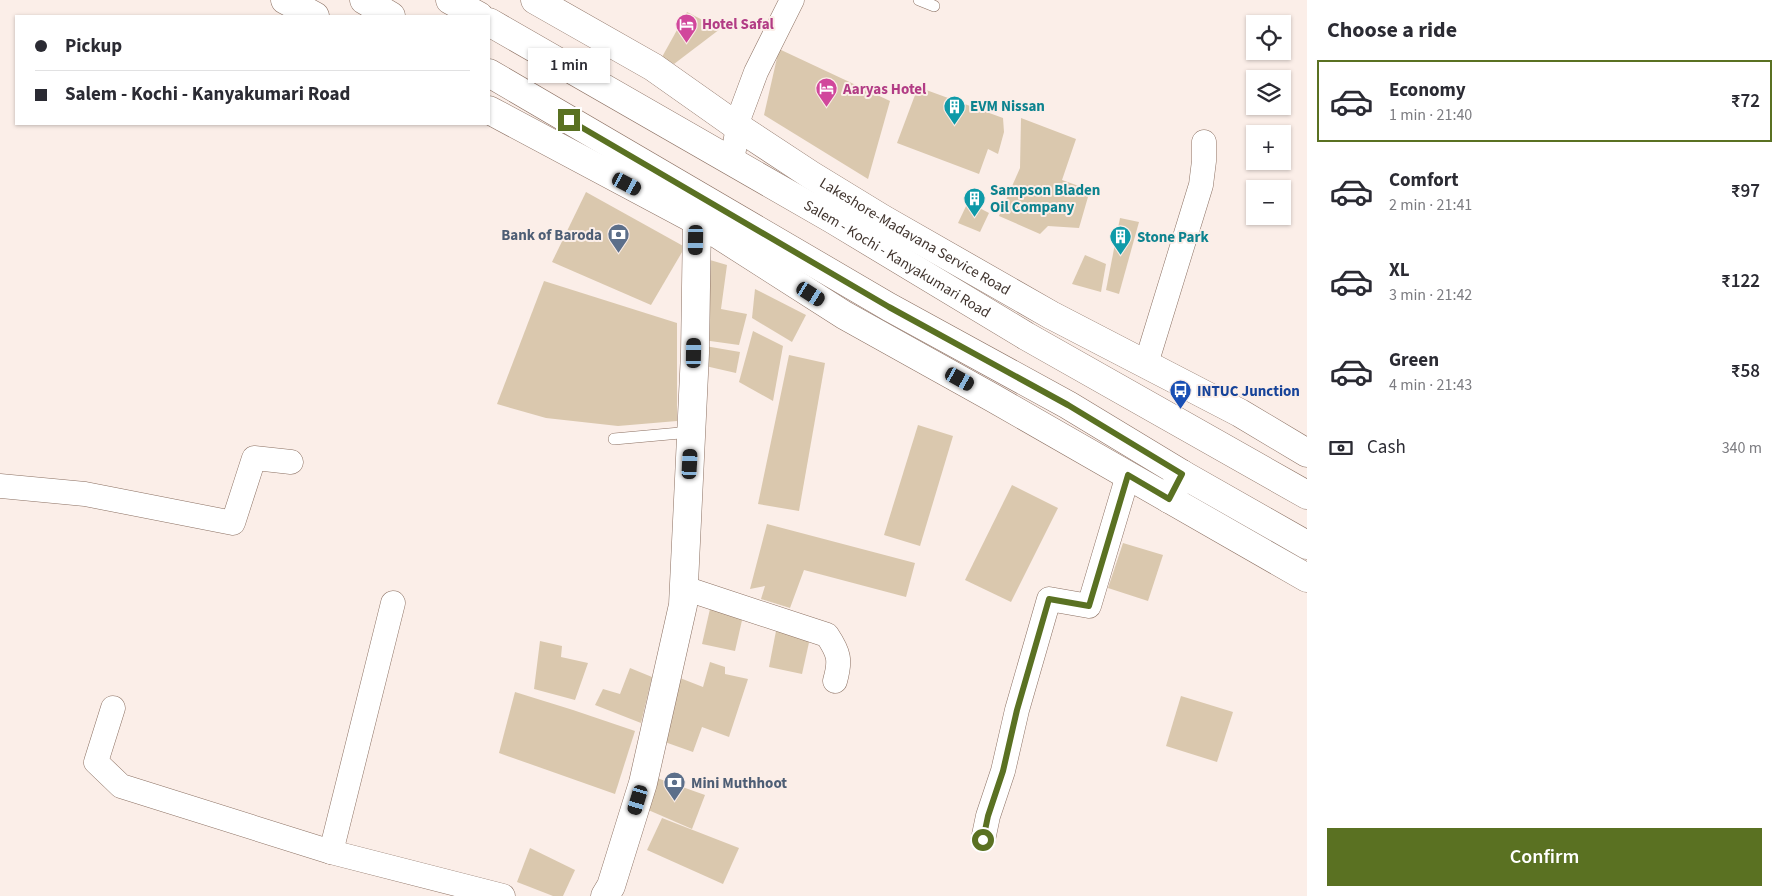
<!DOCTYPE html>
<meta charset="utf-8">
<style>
:root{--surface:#fff;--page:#f2f2f3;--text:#2b2b33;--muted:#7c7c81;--line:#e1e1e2;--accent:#5a7122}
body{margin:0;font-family:"Source Sans 3",sans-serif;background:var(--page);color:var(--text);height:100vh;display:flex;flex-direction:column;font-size:19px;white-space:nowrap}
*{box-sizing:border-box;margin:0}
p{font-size:16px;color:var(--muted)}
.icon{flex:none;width:28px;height:28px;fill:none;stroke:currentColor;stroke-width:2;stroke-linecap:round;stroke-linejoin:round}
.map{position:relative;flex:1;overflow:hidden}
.details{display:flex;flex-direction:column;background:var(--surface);width:475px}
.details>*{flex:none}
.banner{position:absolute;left:15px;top:15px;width:475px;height:110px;border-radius:0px;box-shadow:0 1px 4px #0004;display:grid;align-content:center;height:110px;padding:0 20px;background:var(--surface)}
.controls{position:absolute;left:1246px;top:15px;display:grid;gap:10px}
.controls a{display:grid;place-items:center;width:45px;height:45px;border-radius:0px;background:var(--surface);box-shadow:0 1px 4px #0004;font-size:25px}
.end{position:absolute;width:22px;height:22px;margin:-11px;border:6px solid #5a7122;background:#fff;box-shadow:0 0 0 2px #fff}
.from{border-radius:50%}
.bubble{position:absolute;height:35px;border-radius:0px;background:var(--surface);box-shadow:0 1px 4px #0004;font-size:16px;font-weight:600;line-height:35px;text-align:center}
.car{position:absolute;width:15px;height:30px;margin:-15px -8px;border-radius:6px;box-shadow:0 0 4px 1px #0007;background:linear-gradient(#222 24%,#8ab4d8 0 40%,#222 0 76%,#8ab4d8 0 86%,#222 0)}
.banner b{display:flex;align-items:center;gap:18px;height:48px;font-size:19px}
.banner b+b{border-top:1px solid var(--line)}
.banner i{width:12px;height:12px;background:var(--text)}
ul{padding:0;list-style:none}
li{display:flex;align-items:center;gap:15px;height:82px;margin:0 10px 8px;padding:0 10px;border:2px solid transparent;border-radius:0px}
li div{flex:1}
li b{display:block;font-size:19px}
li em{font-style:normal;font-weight:600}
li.active{border-color:var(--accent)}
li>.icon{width:45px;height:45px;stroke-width:1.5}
h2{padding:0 20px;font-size:22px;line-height:60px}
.pay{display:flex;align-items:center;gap:12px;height:55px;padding:0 20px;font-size:19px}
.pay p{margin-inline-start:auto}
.button{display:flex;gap:10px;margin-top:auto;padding:10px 20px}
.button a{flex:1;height:58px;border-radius:0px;background:var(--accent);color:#fff;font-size:20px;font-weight:600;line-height:58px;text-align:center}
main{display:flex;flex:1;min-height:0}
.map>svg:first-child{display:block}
</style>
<main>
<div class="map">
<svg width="1307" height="896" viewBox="0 0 1307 896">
<rect width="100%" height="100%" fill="#fbeee8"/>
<g fill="#dac8ae">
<polygon points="687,12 720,29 674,64 662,57"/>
<polygon points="779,49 890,101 868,179 764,115"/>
<polygon points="918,87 1003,118 1004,132 998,154 988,149 979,174 897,143"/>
<polygon points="1021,118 1076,139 1062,180 1090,190 1079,228 1048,226 1040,234 999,216 1020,168"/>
<polygon points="586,192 685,247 651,305 552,262"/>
<polygon points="968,202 989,213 980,232 958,223"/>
<polygon points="1120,218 1139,222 1119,294 1106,290"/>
<polygon points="1085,255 1106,264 1101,292 1072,284"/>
<polygon points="710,260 727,265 721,309 747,314 739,345 703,340"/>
<polygon points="544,281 677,323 677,421 618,426 546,418 497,404"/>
<polygon points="755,289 806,315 792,342 752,318"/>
<polygon points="753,331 783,346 773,401 739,382"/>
<polygon points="705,346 740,352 736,373 701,365"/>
<polygon points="789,355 825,363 799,511 758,504"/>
<polygon points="918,425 953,436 920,546 884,535"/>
<polygon points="1012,485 1058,508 1011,602 965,580"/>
<polygon points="767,524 915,563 906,597 804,570 790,608 761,599 765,586 750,589"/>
<polygon points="1123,543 1163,555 1148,601 1108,588"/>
<polygon points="710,609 743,616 735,651 702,644"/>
<polygon points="776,631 810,638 802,674 769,667"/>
<polygon points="540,641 562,646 561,657 588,663 575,700 534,689"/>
<polygon points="710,662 725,667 725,674 748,679 729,737 702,727 693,752 662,741 680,678 703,687"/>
<polygon points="630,668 652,677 641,723 595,705 603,689 620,694"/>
<polygon points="515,692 573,710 635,731 615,794 499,753"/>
<polygon points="1181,696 1233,712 1217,762 1166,746"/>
<polygon points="657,778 705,795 692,829 646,809"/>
<polygon points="662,818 739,848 723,884 647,850"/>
<polygon points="530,848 575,870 563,896 553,896 517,882"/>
</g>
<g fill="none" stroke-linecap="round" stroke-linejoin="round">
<defs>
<g id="service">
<polyline points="919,0 934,6"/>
<polyline points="614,439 691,432"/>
</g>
<g id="minor">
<polyline points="732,161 740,115 756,72 792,0"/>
<polyline points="1146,364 1201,185 1204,161 1204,142"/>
<polyline points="0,486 85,494 233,523 254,458 291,462"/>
<path d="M684 588 827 635C839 653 841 660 835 681"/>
<polyline points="113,708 96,762 121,786 331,852 503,896"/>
<polyline points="983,840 988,816 1003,771 1017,710 1049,599 1089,606 1128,475"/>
<polyline points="331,852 393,603"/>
</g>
<g id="tertiary">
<polyline points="285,0 315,16"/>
<path id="s1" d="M535 0 653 67 738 127 811 175 883 219 1051 315 1240 413 1307 453"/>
<polyline points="489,110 697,221 844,315 993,398 1307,578"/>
<polyline points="605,896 611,886 643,783 683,605 695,353 697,221"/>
</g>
<g id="trunk">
<polyline points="364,0 391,16"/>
<polyline points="450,0 479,16"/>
<path id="s2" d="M489 22 832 219 1026 336 1307 495"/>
<polyline points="489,73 889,307 1068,405 1182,474 1307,545"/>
<polyline points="1169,499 1182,474"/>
</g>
</defs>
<use href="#service" stroke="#8b7062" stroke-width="12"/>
<use href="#minor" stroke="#8b7062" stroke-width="25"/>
<use href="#tertiary" stroke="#8b7062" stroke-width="29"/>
<use href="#trunk" stroke="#8b7062" stroke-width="29"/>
<use href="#service" stroke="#fff" stroke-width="11"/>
<use href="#minor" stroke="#fff" stroke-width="24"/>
<use href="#tertiary" stroke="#fff" stroke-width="28"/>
<use href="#trunk" stroke="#fff" stroke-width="28"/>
</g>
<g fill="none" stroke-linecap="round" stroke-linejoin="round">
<polyline stroke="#5a7122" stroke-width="6" points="569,120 889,307 1068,405 1182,474 1169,499 1128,475 1089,606 1049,599 1017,710 1003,771 988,816 983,840"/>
</g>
<defs>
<symbol id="hotel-pin" viewBox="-11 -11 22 30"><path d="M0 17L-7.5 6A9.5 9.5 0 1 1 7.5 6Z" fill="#d1479c" stroke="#fbeee8"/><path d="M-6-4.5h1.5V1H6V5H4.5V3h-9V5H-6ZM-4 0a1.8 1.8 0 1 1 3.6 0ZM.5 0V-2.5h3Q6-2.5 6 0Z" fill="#fff"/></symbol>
<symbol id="building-pin" viewBox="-11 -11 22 30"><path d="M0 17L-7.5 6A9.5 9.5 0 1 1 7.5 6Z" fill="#0f9aa8" stroke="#fbeee8"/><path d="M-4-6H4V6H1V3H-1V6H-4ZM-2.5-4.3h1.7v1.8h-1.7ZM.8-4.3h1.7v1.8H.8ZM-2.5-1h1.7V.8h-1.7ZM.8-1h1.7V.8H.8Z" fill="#fff"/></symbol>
<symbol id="bank-pin" viewBox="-11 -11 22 30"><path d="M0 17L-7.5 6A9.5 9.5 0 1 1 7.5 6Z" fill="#5c6f8a" stroke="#fbeee8"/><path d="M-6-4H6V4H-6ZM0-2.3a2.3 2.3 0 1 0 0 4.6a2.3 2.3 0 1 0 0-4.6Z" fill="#fff"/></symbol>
<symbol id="bus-pin" viewBox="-11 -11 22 30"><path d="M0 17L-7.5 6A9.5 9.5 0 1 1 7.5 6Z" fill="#1a4fb4" stroke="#fbeee8"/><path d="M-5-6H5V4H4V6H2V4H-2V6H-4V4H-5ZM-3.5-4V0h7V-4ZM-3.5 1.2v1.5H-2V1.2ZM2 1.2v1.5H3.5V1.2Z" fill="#fff"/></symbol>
</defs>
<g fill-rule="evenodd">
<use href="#hotel-pin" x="674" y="12" width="25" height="34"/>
<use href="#hotel-pin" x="814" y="76" width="25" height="34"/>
<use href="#building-pin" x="942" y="94" width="25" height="34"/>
<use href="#building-pin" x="962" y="186" width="25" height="34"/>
<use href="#bank-pin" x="606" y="222" width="25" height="34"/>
<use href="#building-pin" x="1108" y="224" width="25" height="34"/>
<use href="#bus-pin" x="1168" y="378" width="25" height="34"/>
<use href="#bank-pin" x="662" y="770" width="25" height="34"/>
</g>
<g text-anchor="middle" stroke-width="4" stroke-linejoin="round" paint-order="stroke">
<g font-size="15" font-weight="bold" fill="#b23c85" stroke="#fbeee8" text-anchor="start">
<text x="702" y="29">Hotel Safal</text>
<text x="843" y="94">Aaryas Hotel</text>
</g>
<g font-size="15" font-weight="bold" fill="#0d838f" stroke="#fbeee8" text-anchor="start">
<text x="970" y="111">EVM Nissan</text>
<text x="990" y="195">Sampson Bladen<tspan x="990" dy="17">Oil Company</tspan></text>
<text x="1137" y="242">Stone Park</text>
</g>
<g font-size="15" font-weight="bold" fill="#4e5e75" stroke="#fbeee8" text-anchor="end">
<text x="602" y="240">Bank of Baroda</text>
<text x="691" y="788" text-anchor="start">Mini Muthhoot</text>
</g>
<g font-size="15" fill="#40342e" stroke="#fbeee8">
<text dy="5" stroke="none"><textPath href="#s1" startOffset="448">Lakeshore-Madavana Service Road</textPath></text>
<text dy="5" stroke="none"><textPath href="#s2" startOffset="472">Salem - Kochi - Kanyakumari Road</textPath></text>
</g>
<g font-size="15" font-weight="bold" fill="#164399" stroke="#fbeee8" text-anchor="start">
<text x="1197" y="396">INTUC Junction</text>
</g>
</g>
</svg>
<div class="controls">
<a><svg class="icon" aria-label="locate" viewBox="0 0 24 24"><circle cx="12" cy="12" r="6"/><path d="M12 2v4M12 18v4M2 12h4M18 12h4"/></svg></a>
<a><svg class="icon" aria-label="layers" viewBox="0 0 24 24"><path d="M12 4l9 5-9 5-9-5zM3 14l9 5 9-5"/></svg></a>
<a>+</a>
<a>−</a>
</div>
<i class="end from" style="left:983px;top:840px"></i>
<i class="end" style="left:569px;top:120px"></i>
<div class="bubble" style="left:528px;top:48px;width:82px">1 min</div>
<i class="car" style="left:627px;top:184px;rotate:118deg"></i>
<i class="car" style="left:696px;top:240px;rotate:181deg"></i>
<i class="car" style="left:811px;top:294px;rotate:123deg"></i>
<i class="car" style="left:694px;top:353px;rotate:1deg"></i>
<i class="car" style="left:960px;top:379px;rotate:119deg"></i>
<i class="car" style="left:690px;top:464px;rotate:3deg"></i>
<i class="car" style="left:638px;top:800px;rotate:197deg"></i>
<div class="banner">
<b><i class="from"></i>Pickup</b>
<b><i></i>Salem - Kochi - Kanyakumari Road</b>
</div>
</div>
<section class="details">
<h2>Choose a ride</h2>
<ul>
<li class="active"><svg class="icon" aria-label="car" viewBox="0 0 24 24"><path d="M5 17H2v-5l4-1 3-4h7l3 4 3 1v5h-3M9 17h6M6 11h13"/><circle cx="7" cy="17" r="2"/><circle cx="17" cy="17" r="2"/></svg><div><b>Economy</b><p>1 min · 21:40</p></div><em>₹72</em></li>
<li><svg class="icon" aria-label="car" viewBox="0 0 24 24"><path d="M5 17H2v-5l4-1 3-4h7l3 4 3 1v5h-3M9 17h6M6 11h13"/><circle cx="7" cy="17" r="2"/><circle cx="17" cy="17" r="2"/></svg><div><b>Comfort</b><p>2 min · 21:41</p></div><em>₹97</em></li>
<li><svg class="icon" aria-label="car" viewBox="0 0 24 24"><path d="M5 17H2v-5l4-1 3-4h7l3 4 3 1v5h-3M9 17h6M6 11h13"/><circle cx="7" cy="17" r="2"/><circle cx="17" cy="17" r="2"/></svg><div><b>XL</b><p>3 min · 21:42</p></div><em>₹122</em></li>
<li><svg class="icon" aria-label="car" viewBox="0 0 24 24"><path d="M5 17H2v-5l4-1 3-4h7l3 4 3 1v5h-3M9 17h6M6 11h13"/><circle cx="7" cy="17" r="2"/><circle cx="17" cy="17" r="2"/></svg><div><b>Green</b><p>4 min · 21:43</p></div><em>₹58</em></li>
</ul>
<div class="pay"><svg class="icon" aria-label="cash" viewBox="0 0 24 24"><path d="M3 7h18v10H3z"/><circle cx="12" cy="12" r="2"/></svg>Cash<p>340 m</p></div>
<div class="button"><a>Confirm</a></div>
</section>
</main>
